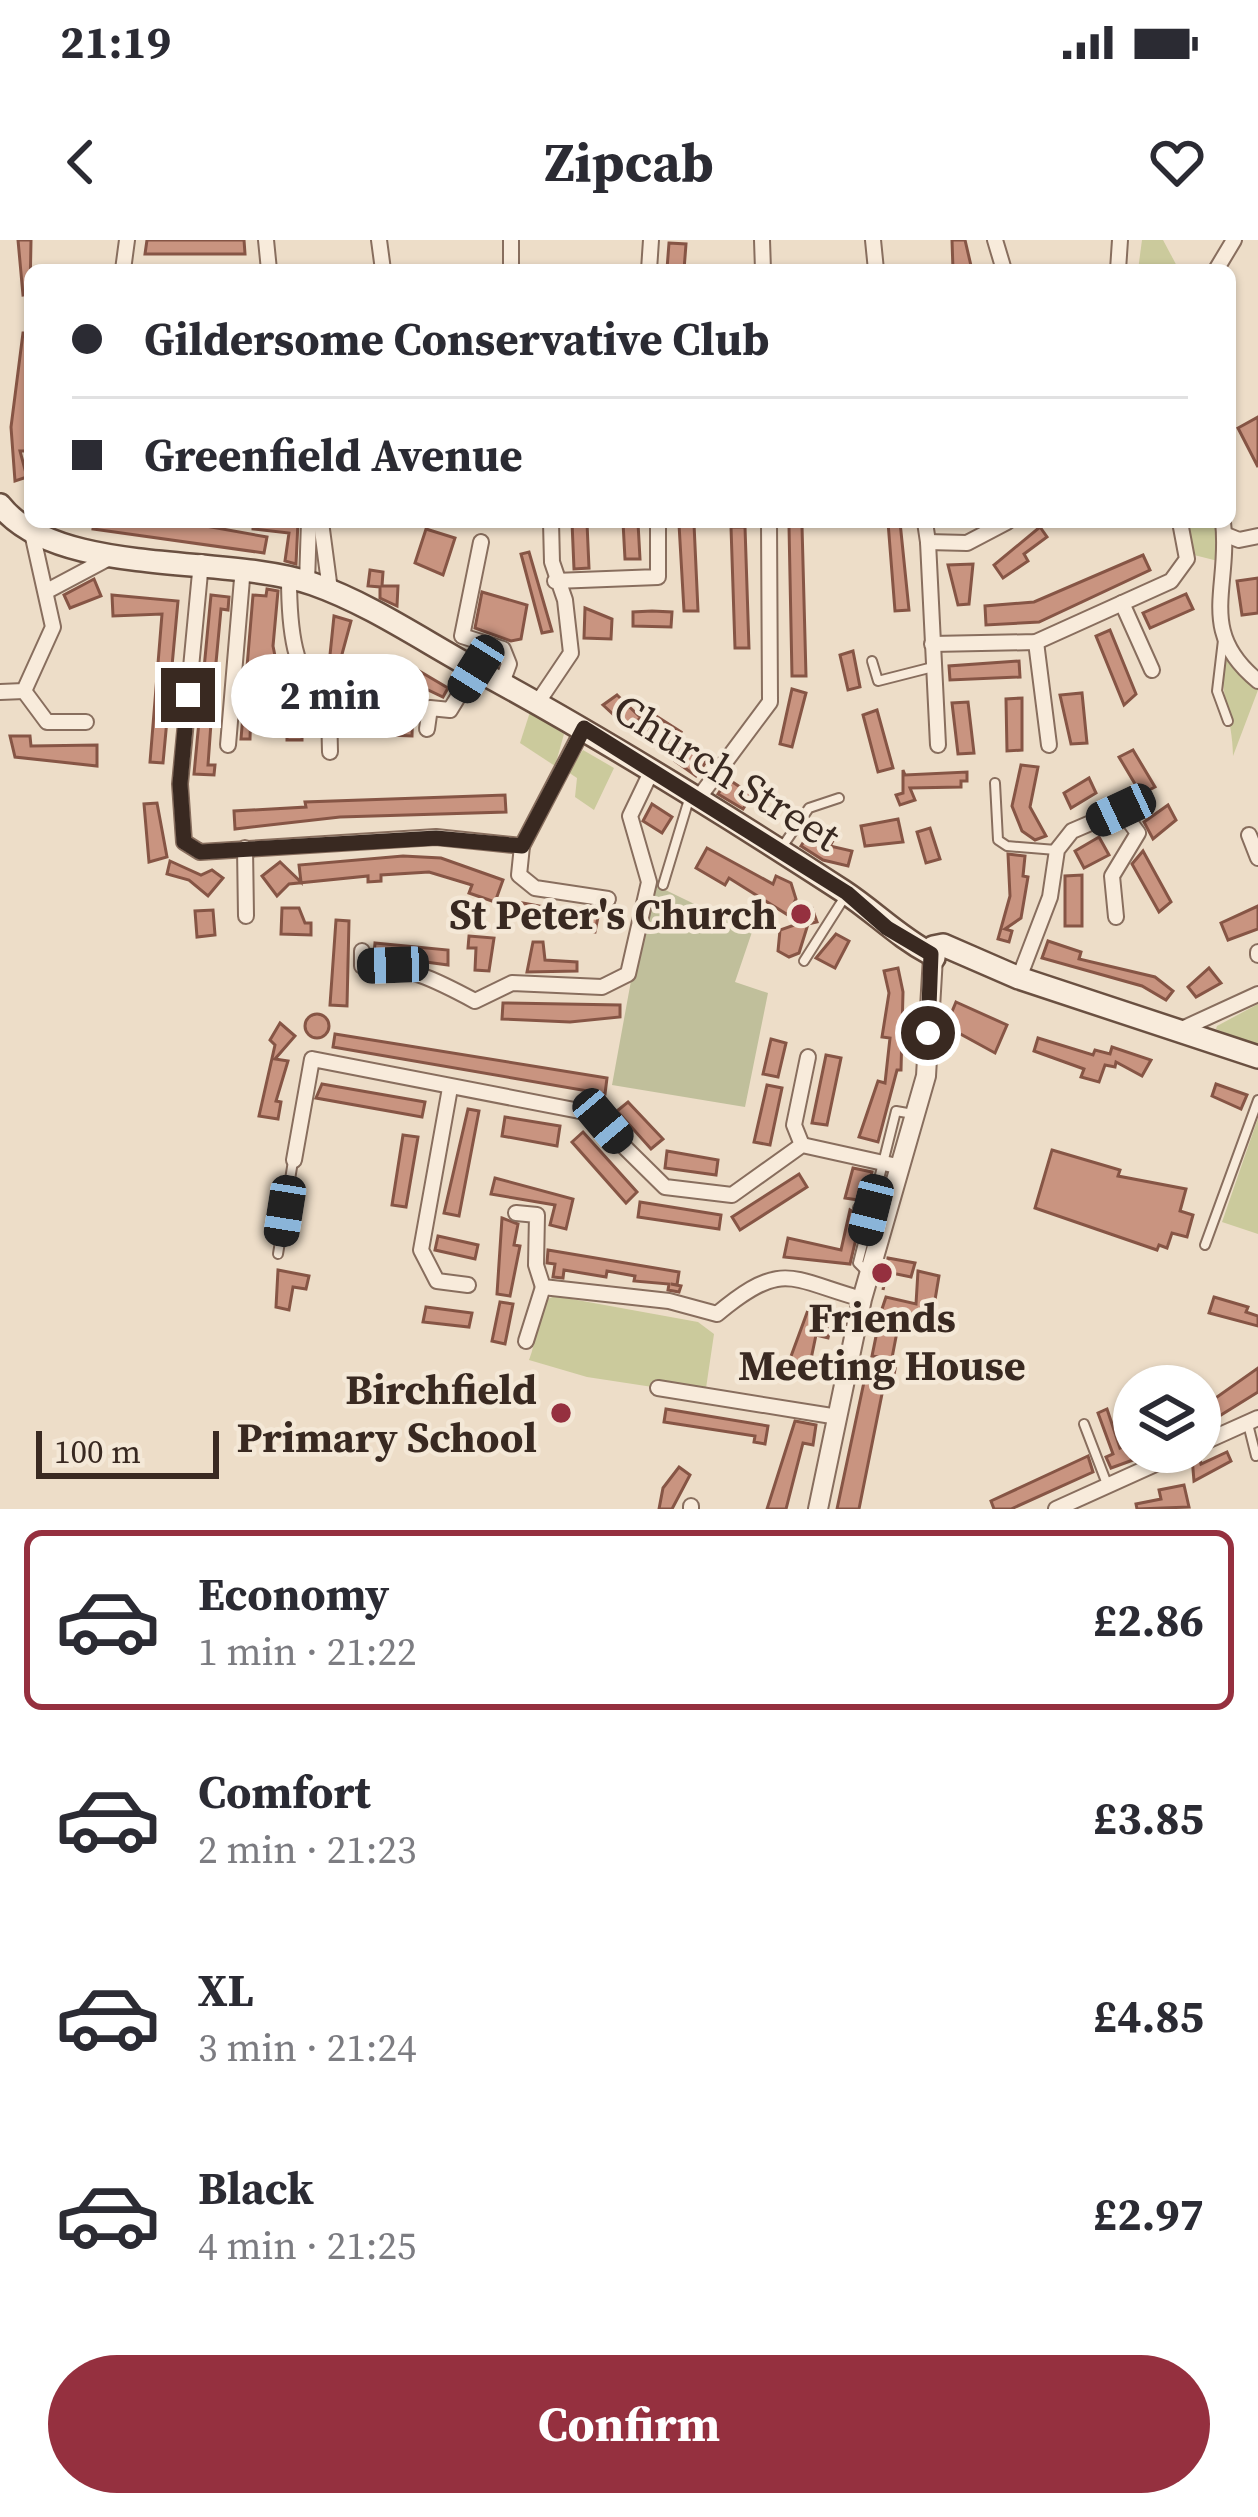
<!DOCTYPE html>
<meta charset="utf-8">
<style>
:root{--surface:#fff;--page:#f7f7f7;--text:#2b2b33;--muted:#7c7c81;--line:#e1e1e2;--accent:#95303f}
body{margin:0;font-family:"Source Serif 4",serif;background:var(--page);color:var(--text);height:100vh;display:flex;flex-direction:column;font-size:45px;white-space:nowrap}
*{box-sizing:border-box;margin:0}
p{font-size:39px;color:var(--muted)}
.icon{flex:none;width:66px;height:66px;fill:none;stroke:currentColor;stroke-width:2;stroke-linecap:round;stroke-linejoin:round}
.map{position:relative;height:1269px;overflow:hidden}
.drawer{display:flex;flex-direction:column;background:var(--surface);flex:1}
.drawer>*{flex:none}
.banner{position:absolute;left:24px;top:24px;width:1212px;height:264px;border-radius:18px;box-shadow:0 3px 9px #0004;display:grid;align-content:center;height:264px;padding:0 48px;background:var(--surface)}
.fabs{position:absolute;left:1113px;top:1125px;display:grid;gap:24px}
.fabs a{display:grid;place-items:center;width:108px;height:108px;border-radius:50%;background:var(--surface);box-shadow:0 3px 9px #0004;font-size:60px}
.scale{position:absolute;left:36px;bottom:30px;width:183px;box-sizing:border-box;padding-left:12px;border:6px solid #392921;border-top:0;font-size:33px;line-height:42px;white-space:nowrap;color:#392921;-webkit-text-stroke:9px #f4e8d7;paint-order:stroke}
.end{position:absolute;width:54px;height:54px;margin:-27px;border:15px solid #392921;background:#fff;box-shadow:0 0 0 6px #fff}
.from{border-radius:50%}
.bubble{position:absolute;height:84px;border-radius:42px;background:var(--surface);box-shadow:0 3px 9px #0004;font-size:39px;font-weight:700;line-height:84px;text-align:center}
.car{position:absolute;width:36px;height:72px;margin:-36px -18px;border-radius:15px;box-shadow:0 0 9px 3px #0007;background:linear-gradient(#222 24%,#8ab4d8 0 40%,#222 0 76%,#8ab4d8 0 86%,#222 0)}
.banner b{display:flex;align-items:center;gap:42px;height:114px;font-size:45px}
.banner b+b{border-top:3px solid var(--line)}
.banner i{width:30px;height:30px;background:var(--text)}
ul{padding:21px 0 0;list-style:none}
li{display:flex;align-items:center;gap:36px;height:180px;margin:0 24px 18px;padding:0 24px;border:6px solid transparent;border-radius:18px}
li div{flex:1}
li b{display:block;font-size:45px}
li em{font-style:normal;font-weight:700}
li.current{border-color:var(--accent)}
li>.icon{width:108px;height:108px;stroke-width:1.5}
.button{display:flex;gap:24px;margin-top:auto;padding:24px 48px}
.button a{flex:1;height:138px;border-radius:72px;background:var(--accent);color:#fff;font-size:48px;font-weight:700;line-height:138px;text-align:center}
.status{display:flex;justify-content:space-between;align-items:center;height:84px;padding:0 60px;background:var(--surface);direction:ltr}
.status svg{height:33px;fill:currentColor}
header{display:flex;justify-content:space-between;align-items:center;height:156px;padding:0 48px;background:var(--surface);font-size:54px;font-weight:700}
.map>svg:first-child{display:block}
</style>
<div class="status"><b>21:19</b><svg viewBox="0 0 49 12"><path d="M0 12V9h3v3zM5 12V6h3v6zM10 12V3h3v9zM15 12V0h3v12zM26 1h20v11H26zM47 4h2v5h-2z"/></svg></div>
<header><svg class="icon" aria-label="back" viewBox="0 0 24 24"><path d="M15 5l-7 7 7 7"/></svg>Zipcab<svg class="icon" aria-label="heart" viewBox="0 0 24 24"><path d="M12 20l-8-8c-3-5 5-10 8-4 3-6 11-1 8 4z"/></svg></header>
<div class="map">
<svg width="1258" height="1269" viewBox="0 0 1258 1269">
<rect width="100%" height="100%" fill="#edddc8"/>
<g fill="#cbca9c">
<polygon points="1142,0 1163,0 1179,30 1138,30"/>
<polygon points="1188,282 1219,282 1218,321 1194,315"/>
<path d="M1225 410 1258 450 1233 516C1233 478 1217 449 1225 410Z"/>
<polygon points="530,472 564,494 555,526 520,503"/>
<polygon points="583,510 614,528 594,570 575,557 577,538 568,532"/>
<polygon points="1258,764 1258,806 1216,789 1217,786"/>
<polygon points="1258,878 1258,994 1222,982"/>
<path d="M555 1056 698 1082 714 1094 705 1155 587 1137 529 1120C537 1099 537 1079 545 1060Z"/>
</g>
<polygon fill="#c0bf9b" points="649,642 752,692 735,742 768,753 745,867 612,845"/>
<g fill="#c99480" stroke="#865545" stroke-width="3">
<polygon points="18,0 31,0 30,54 23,55"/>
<polygon points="147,0 244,0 245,14 145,14"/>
<polygon points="952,0 965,0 972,30 953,30"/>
<polygon points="669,3 686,4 684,30 667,29"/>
<polygon points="23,93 30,93 30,211 20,211 27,237 15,241 11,187"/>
<polygon points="1258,177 1258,227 1238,188"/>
<polygon points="94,282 189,283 267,297 264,313 93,289"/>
<polygon points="253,282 298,282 296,324 285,321 289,293 253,289"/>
<polygon points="572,282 587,283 589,328 574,329"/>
<polygon points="623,282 638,283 640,319 625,319"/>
<polygon points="888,282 900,282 909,370 895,371"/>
<polygon points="679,284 694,284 698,371 684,371"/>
<polygon points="789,286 802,286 806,436 792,436"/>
<polygon points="731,287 745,287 749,408 735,408"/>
<polygon points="1040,287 1047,297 1024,314 1028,321 1003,338 994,325"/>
<polygon points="426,289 455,298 443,335 415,323"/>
<polygon points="529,312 552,391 542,393 521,314"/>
<polygon points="1143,315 1150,330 1039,382 986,385 985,366 1034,362"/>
<polygon points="973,324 969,364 958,365 948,325"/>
<polygon points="370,330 383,332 382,346 398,346 397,366 380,358 380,347 368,346"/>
<polygon points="1258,338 1258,373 1242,375 1237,341"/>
<polygon points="94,339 101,356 70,368 64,355"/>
<polygon points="267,349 278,351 273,406 276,421 287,421 288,431 252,431 250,499 241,499 253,355 266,356"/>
<polygon points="482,352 527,365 521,399 511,401 475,388"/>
<polygon points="1186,354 1193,369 1150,388 1143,373"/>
<polygon points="112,355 178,361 163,523 150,522 162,374 113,376"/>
<polygon points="211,355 229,357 228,370 221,369 213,455 208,525 215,525 214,535 194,534"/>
<polygon points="585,368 612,379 611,399 584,398"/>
<polygon points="652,371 672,372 671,387 633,386 633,372"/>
<polygon points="334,376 351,381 341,418 330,415"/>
<polygon points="1110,390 1136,454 1124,465 1096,396"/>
<polygon points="853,411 860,447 848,450 840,415"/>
<polygon points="1019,421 1020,437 950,440 949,426"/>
<polygon points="404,422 448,448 443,457 399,436"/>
<polygon points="792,449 806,453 792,507 780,504"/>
<polygon points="1082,453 1087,503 1071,504 1060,455"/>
<polygon points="617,455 641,478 627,487 603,465"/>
<polygon points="1022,458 1022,510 1007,511 1006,459"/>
<polygon points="400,462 413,462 412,496 363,494 364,474 400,476"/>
<polygon points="968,462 974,513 958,514 952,463"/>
<rect x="287" y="466" width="15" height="34"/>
<polygon points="877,470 893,528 878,532 863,475"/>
<polygon points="653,474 681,492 676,499 706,522 696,536 675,521 681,513 645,488"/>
<polygon points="10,496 30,496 31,506 97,505 97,526 15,517"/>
<polygon points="1133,510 1155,547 1141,554 1119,517"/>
<polygon points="1021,525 1038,527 1030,567 1046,596 1035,600 1022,591 1012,566"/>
<polygon points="903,530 905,535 967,532 967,541 961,541 961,547 910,548 915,560 900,565 896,555 903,553"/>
<polygon points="1089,538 1096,553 1071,568 1064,553"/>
<polygon points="728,539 752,555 743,569 718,554"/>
<polygon points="505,555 506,572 340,577 235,589 234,571 306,567 305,562"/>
<polygon points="157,563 167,617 149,622 144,564"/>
<polygon points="652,564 672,577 662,593 643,581"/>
<polygon points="1168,565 1176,580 1153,599 1144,582"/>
<polygon points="898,579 903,602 865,606 861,586"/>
<polygon points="815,584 836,595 830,606 852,611 848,626 823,620 801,606"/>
<polygon points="930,588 940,619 926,623 917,592"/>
<polygon points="1099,597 1109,615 1084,628 1075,611"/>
<polygon points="707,608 773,644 776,636 791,643 796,659 788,675 729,638 725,645 696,628"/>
<polygon points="1143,611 1171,662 1159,672 1132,624"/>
<polygon points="1008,614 1025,616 1023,636 1028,637 1021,678 1005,689 1012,691 1009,702 998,699 1010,656"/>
<polygon points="403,616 441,618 503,640 495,662 469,653 472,645 429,632 381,635 381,641 368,642 368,636 289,644 277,656 262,636 280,622 301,642 299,625"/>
<polygon points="170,621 201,635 212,630 223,638 208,656 189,640 167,634"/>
<polygon points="1082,635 1082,686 1065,686 1065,636"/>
<polygon points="512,661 598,677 595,692 510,675"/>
<polygon points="1258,666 1258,689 1228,700 1221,683"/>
<polygon points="282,668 299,668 305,683 311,683 311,695 281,694"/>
<polygon points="812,668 817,682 808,684 799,713 789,717 778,711 780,690 803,682 791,676"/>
<polygon points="213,670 215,695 197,697 195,671"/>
<polygon points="336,680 349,681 347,766 330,765"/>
<polygon points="836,694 849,701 835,728 816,718"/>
<polygon points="469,696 494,698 489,731 475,730 476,708 468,708"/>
<polygon points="1048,701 1081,712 1079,719 1155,737 1173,751 1166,760 1142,746 1042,718"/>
<polygon points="533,702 543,702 545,720 577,722 577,731 527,732"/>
<polygon points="375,703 448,710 448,725 374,715"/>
<polygon points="898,728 903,752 901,830 897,830 878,902 859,897 878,841 885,843 890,798 882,797 889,753 884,731"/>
<polygon points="1209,728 1221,743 1196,757 1188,747"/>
<polygon points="956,762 1007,785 995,813 946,786"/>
<polygon points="503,763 620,765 620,777 570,782 502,779"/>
<circle cx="317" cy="786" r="12"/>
<polygon points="280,783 295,796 275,819 288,821 276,861 281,862 278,879 259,876 275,805 270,800"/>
<polygon points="335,794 607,838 605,854 333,807"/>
<polygon points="1038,798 1093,815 1095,810 1110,814 1112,807 1151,820 1142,836 1116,822 1115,827 1105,825 1099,842 1081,837 1084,829 1034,811"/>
<polygon points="771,799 786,803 778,837 763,834"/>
<polygon points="826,815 841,818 827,885 812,883"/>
<polygon points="322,844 425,862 422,877 316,858"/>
<polygon points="1216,844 1247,855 1241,869 1212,856"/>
<polygon points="767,845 782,848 770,905 754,902"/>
<polygon points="628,862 663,899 651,909 617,871"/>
<polygon points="468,869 479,871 459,976 444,973"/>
<polygon points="505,877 560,886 557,906 502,896"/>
<polygon points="583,892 637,952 626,963 572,902"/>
<polygon points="403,895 418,897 406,967 392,965"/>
<polygon points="1052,910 1120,930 1118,936 1186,949 1180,971 1193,975 1187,997 1172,993 1167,1008 1159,1005 1157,1010 1035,968"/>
<polygon points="667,911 718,920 716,935 665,928"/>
<polygon points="853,928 872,932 865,961 845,958"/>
<polygon points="799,934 807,947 740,990 732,977"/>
<polygon points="495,938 573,959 566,989 550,985 555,965 491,954"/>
<polygon points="640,962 721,975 719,989 638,977"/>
<polygon points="850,970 861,977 850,1024 784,1017 788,998 841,1010"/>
<polygon points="502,978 518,984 514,1005 520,1006 510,1056 497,1054"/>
<polygon points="438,996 478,1005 475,1019 435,1010"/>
<polygon points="548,1010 679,1032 677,1045 671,1044 681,1046 679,1052 668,1050 669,1044 634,1041 635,1036 607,1031 606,1037 564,1030 563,1038 553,1037 555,1024 547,1023"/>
<polygon points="888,1018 915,1023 911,1037 887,1032 883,1050"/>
<polygon points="278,1030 309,1036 306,1049 293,1047 289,1070 276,1067"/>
<polygon points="918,1031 939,1036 932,1078 901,1071 891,1123 896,1124 893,1140 885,1139 859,1269 837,1269 864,1142 874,1144 879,1117 872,1116 881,1072 886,1057 916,1064"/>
<polygon points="1214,1057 1248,1067 1246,1072 1258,1076 1258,1086 1209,1073"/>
<polygon points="500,1062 513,1064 505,1104 492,1101"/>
<polygon points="426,1067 472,1073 469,1087 423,1082"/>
<polygon points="808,1070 822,1074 819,1086 830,1089 828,1098 816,1095 810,1124 790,1119"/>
<polygon points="1258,1128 1258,1152 1200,1188 1200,1169"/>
<polygon points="666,1169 768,1186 765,1204 754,1202 755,1196 664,1182"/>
<polygon points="1107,1169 1120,1208 1134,1203 1134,1212 1155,1212 1111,1228 1106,1217 1113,1214 1098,1173"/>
<polygon points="795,1181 816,1185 813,1205 803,1203 786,1269 767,1269"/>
<polygon points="1227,1212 1231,1221 1194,1241 1192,1217 1199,1215 1201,1224"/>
<polygon points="1088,1216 1093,1232 1011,1269 994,1269 991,1261"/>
<polygon points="679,1227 690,1235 672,1269 659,1269 663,1248"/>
<polygon points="1184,1245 1189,1267 1137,1269 1136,1264 1161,1259 1159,1250"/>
</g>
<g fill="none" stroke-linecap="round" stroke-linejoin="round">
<defs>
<g id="service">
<polyline points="1223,400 1217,451 1228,481"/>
<polyline points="872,421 878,441 933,427"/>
<polyline points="995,543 998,600 1007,606 1056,610"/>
<polyline points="780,610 809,568 839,558"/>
<polyline points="663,645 690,556"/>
<polyline points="804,721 846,655"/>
<polyline points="858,968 885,973"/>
<polyline points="1205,1005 1258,860"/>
<polyline points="278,1014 293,921"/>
<polyline points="867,1032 858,1023 896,871 913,874"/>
<polyline points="1084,1184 1107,1244"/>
<polyline points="1248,1184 1256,1216"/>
</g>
<g id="minor">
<polyline points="266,0 269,30"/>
<polyline points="379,0 383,30"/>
<polyline points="762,0 763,30"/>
<polyline points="873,0 876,30"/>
<polyline points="995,0 1004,30"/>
<polyline points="123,30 127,0"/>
<polyline points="511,30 511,0"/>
<polyline points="649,30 651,0"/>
<polyline points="1118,30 1120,0"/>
<polyline points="1216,30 1234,0"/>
<polyline points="321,282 330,350"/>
<polyline points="925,282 928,302"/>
<path d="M1223 282C1231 347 1196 391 1258 441"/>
<polyline points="1224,294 1239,300 1258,296"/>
<polyline points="481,302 462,396 503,409 509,424 502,443"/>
<polyline points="201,322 180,544 184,602 200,612 436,597 522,606 584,487"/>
<path d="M289 337C289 384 292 437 329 469L330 512"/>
<polyline points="555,341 658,337 658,282"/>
<polyline points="307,342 309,282"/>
<polyline points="47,351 111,317"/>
<polyline points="1122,363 1152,430"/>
<polyline points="1036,402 1049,505"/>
<polyline points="932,404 1036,402 1171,341 1187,319 1180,282"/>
<polyline points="24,451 47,482 86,482"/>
<polyline points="0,452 24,451 53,387 32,293"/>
<polyline points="538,462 571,413 565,360 552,322 551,282"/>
<polyline points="427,489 430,468 450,470 475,429"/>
<polyline points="228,505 243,327"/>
<polyline points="938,505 928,302 967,303 1007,282"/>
<polyline points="697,560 770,462 769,282"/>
<polyline points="1249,595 1258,618"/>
<polyline points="522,606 519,635 535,648 608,659"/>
<polyline points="245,608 246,676"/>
<path d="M362 711V726C407 725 436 740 475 761L512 743 602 747 628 734 649 642 630 576 652 530"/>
<polyline points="1258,712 1258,715"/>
<polyline points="1019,738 1050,657 1057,610 1072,591 1121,570 1138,593 1112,636 1116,677"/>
<polyline points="1184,788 1258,754"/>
<polyline points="450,848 421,1010 437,1041 468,1045"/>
<polyline points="802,905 794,885 808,817"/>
<polyline points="294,920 312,819 590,873 665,947 732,955 802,905 897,926"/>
<path d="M516 973 537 975 536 1025 543 1047 669 1061 717 1074C783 1019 790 1039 862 1059"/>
<polyline points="526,1101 543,1047"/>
<polyline points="658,1148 838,1177"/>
<polyline points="1200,1204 1258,1178"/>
<polyline points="691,1269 691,1266"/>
<polyline points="1056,1269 1182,1212"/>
</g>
<polyline id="tertiary" points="818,1269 862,1059 926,836 933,717"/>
<g id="secondary">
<path d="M0 265C57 338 227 314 313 344 370 364 422 400 475 429 601 497 723 573 843 651 875 672 897 696 931 714"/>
<polyline points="934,718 933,707 943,705 1019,738 1258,817"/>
</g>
</defs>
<use href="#service" stroke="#886e5e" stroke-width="12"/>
<use href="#minor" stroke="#886e5e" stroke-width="18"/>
<use href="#tertiary" stroke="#886e5e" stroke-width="22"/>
<use href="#secondary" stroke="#6a5041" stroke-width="26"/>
<use href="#service" stroke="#f8ebdb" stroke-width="8"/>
<use href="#minor" stroke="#f8ebdb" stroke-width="14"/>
<use href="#tertiary" stroke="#f8ebdb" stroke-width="18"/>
<use href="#secondary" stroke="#f8ebdb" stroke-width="21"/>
</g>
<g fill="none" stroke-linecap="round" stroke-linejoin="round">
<polyline stroke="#392921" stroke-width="15" points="188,455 180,544 184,602 200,612 436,598 522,606 584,488 847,653 887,688 931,714 928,793"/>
</g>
<g fill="#95303f" stroke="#f4e8d7" stroke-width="4.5">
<circle cx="801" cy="674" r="12"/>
<circle cx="882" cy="1033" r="12"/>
<circle cx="561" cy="1173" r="12"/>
</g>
<g text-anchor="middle" stroke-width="9" stroke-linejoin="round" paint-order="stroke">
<g font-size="42" fill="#392921" stroke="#f4e8d7">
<text transform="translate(727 532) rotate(32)" y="15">Church Street</text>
</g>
<g font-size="42" font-weight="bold" fill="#392921" stroke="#f4e8d7" text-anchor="end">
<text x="777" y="689">St Peter's Church</text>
<text x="882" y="1092" text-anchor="middle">Friends<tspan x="882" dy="48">Meeting House</tspan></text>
<text x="537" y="1164">Birchfield<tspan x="537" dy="48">Primary School</tspan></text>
</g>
</g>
</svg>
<div class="fabs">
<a><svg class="icon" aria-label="layers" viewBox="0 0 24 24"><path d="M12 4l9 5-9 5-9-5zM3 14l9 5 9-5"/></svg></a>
</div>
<div class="scale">100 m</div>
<i class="end from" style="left:928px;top:793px"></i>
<i class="end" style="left:188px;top:455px"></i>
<div class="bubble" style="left:231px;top:414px;width:198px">2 min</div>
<i class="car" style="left:476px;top:429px;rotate:212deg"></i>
<i class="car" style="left:1121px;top:570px;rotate:245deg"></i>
<i class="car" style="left:393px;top:725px;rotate:268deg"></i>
<i class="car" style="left:603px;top:881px;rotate:140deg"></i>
<i class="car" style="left:871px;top:970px;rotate:194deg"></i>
<i class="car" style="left:285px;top:971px;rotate:189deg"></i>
<div class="banner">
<b><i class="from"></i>Gildersome Conservative Club</b>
<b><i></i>Greenfield Avenue</b>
</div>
</div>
<section class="drawer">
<ul>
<li class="current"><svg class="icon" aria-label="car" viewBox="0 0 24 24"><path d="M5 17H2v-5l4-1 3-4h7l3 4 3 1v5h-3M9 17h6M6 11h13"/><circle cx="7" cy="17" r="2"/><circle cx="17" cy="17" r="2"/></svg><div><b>Economy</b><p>1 min · 21:22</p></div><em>£2.86</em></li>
<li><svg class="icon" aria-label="car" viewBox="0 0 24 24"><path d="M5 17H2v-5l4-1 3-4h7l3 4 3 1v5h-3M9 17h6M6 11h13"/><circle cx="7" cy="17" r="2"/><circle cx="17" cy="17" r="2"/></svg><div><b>Comfort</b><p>2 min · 21:23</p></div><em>£3.85</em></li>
<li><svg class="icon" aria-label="car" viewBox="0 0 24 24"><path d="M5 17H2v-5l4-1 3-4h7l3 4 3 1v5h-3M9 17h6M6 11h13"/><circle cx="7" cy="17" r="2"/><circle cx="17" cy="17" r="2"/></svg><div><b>XL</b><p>3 min · 21:24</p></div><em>£4.85</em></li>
<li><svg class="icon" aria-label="car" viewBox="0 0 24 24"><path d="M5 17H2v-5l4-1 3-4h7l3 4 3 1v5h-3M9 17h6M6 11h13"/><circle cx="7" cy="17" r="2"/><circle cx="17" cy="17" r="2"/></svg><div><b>Black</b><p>4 min · 21:25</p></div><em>£2.97</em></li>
</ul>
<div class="button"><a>Confirm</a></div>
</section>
